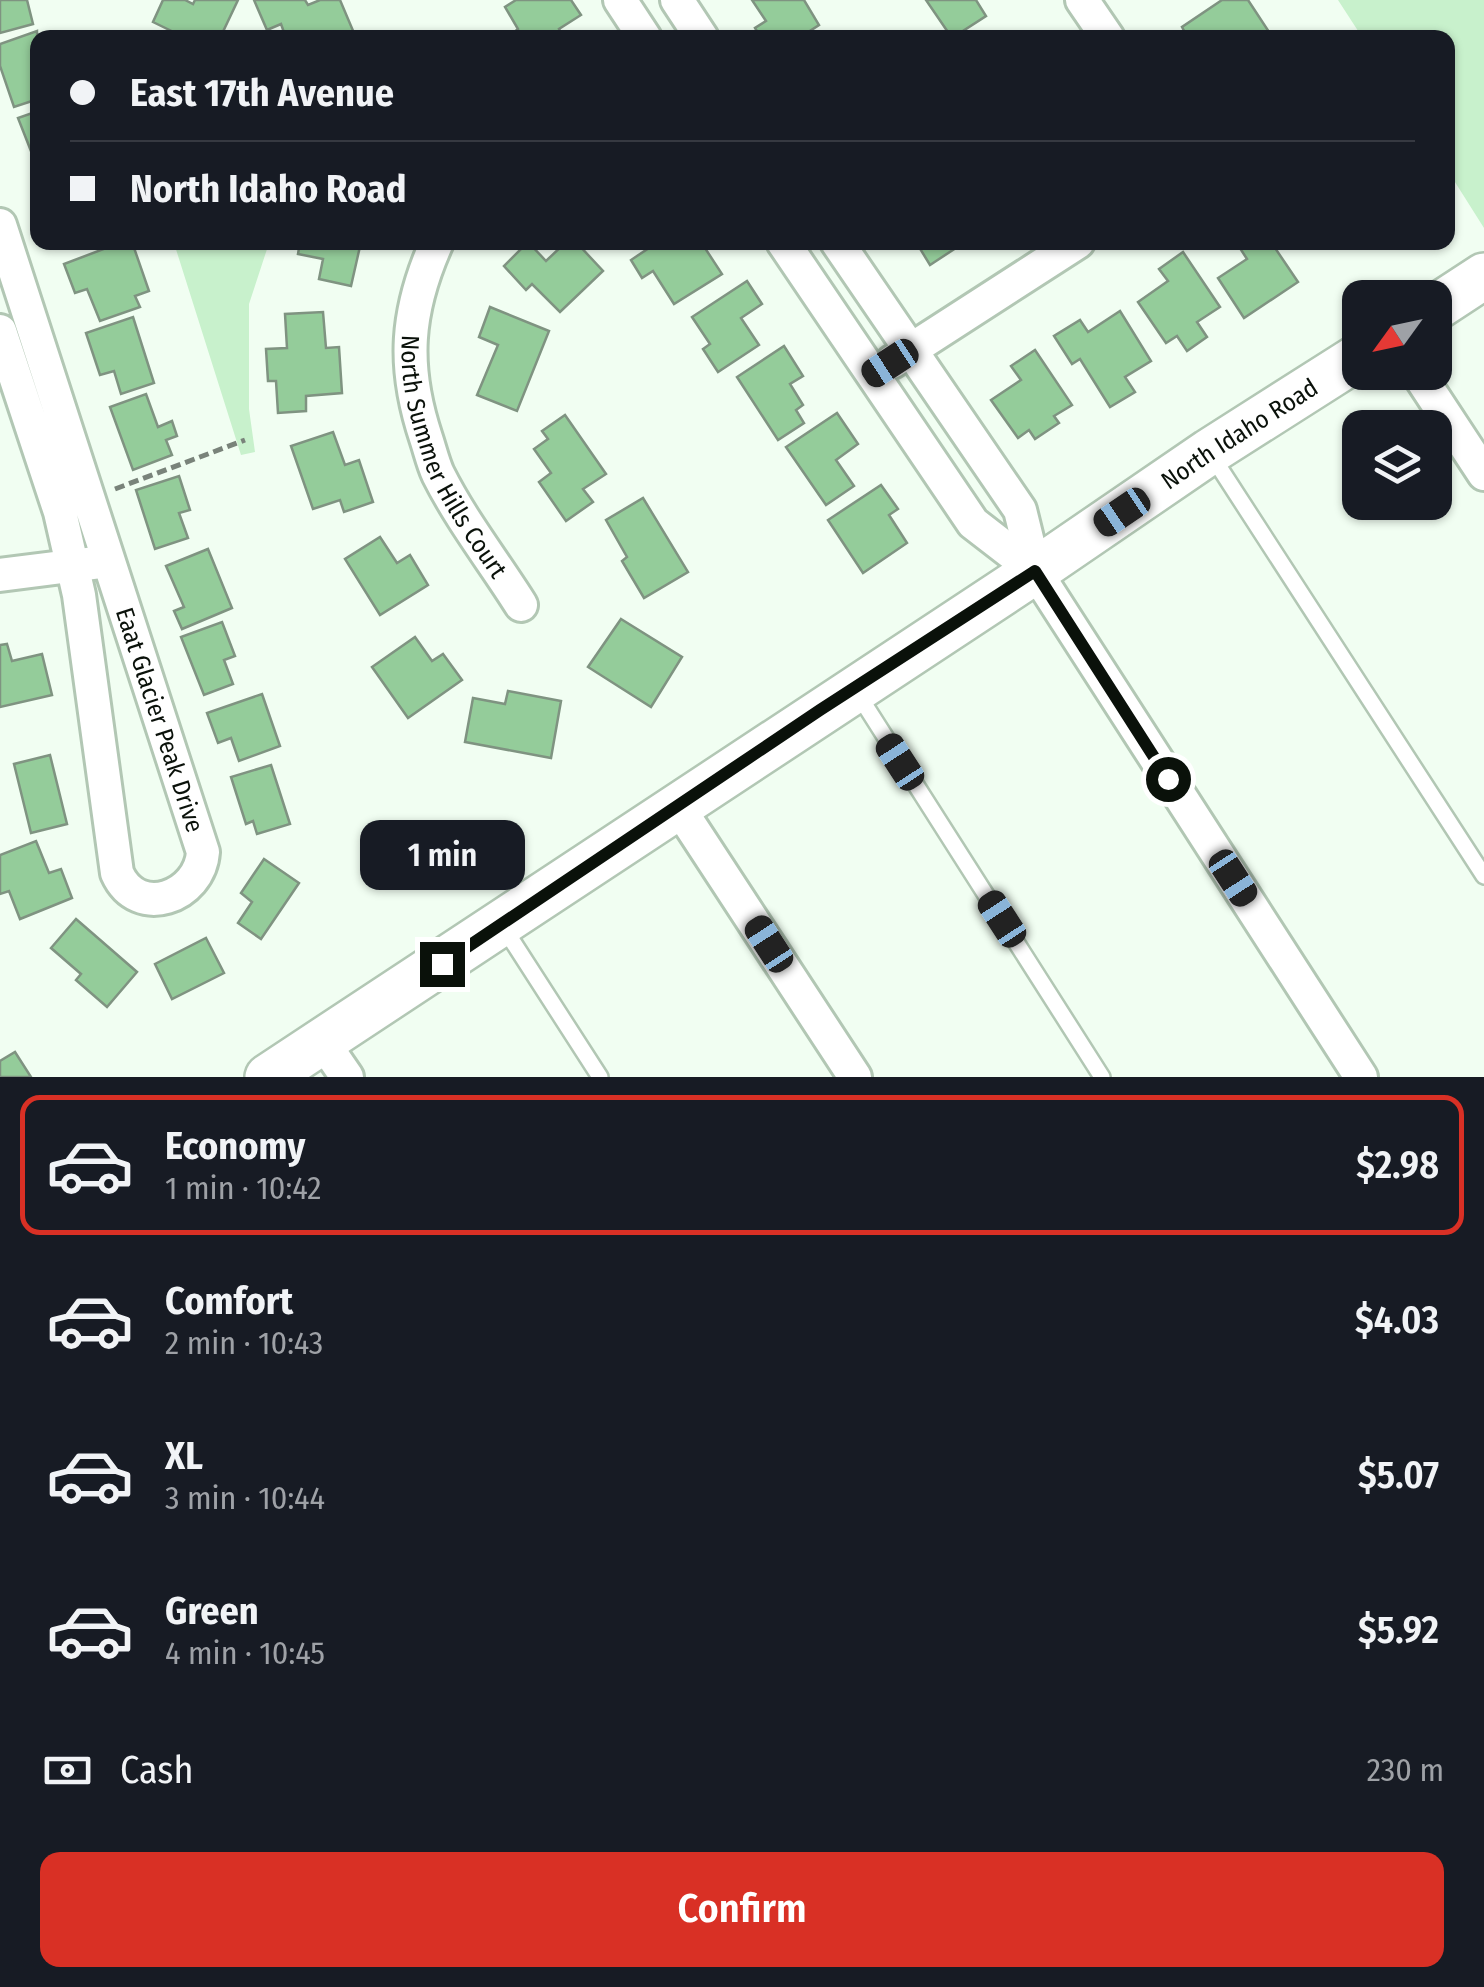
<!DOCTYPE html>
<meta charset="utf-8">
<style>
:root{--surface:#171b24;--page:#20242c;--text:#f1f3f6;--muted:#9ea1a6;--line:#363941;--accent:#d93025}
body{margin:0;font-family:"Fira Sans Condensed",sans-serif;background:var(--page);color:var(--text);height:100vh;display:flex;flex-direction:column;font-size:38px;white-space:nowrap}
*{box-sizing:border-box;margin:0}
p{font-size:32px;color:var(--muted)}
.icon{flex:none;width:55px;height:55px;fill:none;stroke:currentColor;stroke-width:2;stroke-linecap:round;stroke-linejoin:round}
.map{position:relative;height:1077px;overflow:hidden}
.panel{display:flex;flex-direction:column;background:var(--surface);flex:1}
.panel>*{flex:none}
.hud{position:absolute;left:30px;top:30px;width:1425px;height:220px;border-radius:20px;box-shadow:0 2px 8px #0004;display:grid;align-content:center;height:220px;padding:0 40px;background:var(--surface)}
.needle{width:65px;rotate:237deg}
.buttons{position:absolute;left:1342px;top:280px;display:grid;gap:20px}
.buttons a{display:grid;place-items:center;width:110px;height:110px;border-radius:20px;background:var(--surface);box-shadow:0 2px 8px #0004;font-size:50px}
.end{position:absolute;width:45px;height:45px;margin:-22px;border:12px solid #0a110a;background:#fff;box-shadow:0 0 0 5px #fff}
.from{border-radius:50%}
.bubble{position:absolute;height:70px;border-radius:20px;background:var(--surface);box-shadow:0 2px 8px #0004;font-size:32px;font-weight:600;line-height:70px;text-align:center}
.car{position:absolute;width:30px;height:60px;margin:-30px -15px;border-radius:12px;box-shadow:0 0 8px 2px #0007;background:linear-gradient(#222 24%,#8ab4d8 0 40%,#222 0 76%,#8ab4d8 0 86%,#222 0)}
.hud b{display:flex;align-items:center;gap:35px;height:95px;font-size:38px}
.hud b+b{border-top:2px solid var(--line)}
.hud i{width:25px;height:25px;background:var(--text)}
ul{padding:18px 0 0;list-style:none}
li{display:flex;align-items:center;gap:30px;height:140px;margin:0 20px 15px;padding:0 20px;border:5px solid transparent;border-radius:20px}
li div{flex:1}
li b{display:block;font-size:38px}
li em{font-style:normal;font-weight:600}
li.current{border-color:var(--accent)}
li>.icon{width:90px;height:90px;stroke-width:1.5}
.pay{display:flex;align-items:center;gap:25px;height:110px;padding:0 40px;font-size:38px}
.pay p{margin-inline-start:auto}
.cta{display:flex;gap:20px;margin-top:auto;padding:20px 40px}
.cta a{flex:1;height:115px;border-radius:20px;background:var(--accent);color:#fff;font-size:40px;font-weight:600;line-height:115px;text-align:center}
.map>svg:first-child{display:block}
</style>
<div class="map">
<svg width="1484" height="1077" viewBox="0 0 1484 1077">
<rect width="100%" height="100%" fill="#f1fef2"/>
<g fill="#c8f1cc">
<polygon points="1338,0 1484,0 1484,228 1448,171 1448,38 1362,37"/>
<polygon points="174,243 269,243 249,304 249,409 255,452 241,455"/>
</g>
<g fill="#94cc9a" stroke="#7f9381" stroke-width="2.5">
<polygon points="0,0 27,0 33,24 0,33"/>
<polygon points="163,0 185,0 193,4 195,0 238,0 220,38 186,38 153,22"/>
<polygon points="254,0 305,0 308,5 320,0 340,0 354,33 343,38 286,38 281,24 267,30"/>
<polygon points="516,0 571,0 581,15 559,29 564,38 507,38 518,29 505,7"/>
<polygon points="752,0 804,0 819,25 799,38 761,38 755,28 766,21"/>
<polygon points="926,0 976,0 986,16 952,38"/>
<polygon points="1222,0 1248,0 1273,38 1188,38 1182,27"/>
<polygon points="37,31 38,99 14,107 0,66 0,44"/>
<polygon points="38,111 38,169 18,118"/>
<polygon points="122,242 132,242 149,291 135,296 140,307 100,321 87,289 75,293 64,264"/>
<polygon points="300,242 361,242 351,286 319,279 323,259 298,254"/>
<polygon points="528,242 546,261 566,242 576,242 603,271 560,312 532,284 526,290 504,266"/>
<polygon points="658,242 701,242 722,274 674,304 653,271 642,278 631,260"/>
<polygon points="916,242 965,242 930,265"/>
<polygon points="1236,242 1271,242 1298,282 1244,318 1218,278 1247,259"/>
<polygon points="1183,252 1220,307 1197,322 1207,337 1187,351 1177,336 1166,343 1138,302 1168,281 1159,269"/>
<polygon points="747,281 762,304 741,318 759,345 718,372 703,349 710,344 692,317"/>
<polygon points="490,307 549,331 517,411 477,395 498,345 479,337"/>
<polygon points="1120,311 1151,361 1125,377 1135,392 1110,407 1080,359 1072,364 1054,336 1080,320 1088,332"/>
<polygon points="323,312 326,348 339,347 342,393 306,396 306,411 278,413 276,381 268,381 266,349 287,348 285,314"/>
<polygon points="133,317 154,383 121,394 114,371 100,375 86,333"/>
<polygon points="784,346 803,376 790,384 803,405 796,410 804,423 778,440 737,377"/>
<polygon points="1035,350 1072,405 1054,416 1059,423 1035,439 1029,430 1018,438 991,400 1021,380 1011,366"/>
<polygon points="146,394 158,427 172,421 177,436 166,440 172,455 133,470 110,407"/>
<polygon points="837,413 858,444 836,460 854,486 826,505 786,447"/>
<polygon points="565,415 606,474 583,489 593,502 566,521 539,482 551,473 534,449 548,439 542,431"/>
<polygon points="333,432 345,465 359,460 373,502 344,512 340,500 313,509 291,446"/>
<polygon points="179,476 190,510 179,513 188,538 155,549 136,490"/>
<polygon points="881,485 898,509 889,515 907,543 863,573 828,520"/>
<polygon points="643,498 688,572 644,598 622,561 627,557 606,520"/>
<polygon points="380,537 397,563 410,555 428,585 380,615 345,559"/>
<polygon points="208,549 232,608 182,629 174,611 184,607 166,566"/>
<polygon points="621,619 682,657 651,707 588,667"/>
<polygon points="222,622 235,656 224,660 233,684 204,695 181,637"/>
<polygon points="415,637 432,661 443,654 462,680 408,718 372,667"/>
<polygon points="7,644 12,661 42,654 52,695 0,707 0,645"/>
<polygon points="508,691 561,701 551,758 465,742 473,698 505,704"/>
<polygon points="262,694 280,746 239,761 231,738 218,743 207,713"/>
<polygon points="50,755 67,824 31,833 14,764"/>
<polygon points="271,765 290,824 257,834 253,821 246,824 231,777"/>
<polygon points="36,841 49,873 61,869 72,898 20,919 9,891 0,894 0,855"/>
<polygon points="264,859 299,883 261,939 238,923 252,902 241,893"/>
<polygon points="76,919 137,972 107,1007 76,980 81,974 51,948"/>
<polygon points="206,938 224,973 172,999 155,964"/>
<polygon points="15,1052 31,1077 0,1077 0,1061"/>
</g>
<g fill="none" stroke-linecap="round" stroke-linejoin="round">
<defs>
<g id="service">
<polyline points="1212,456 1484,876"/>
<polyline points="856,691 1102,1077"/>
<polyline points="504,928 600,1077"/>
</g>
<g id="minor">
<polyline points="620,0 645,38"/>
<polyline points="677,0 702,38"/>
<polyline points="1082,0 1108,38"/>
<path id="s1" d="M0 225 203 852C200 897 138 920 117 873L79 595 60 512 0 331"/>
<path id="s2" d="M437 242C406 311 402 366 426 438 430 450 433 463 438 474 461 520 494 562 521 605"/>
<polyline points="783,242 973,523 1035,571 1361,1077"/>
<polyline points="837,242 1020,510 1035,571"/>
<polyline points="892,362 1078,242"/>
<polyline points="1417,372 1484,474"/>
<polyline points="0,575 94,563"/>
<polyline points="677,805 855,1077"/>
<polyline points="323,1042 347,1077"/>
</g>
<g id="secondary">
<polyline points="1435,308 1484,276"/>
<path id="s3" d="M268 1077 1035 571 1209 452 1360 356"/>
</g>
</defs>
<use href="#service" stroke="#b2c7b4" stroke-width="20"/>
<use href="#minor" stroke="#b2c7b4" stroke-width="38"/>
<use href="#secondary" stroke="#b2c7b4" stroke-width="50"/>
<polyline stroke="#79837a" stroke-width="5" stroke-dasharray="10 5" stroke-linecap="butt" points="115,489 245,440"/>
<use href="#service" stroke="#fff" stroke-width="15"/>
<use href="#minor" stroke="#fff" stroke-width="32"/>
<use href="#secondary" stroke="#fff" stroke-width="45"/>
</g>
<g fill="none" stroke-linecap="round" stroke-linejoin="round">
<polyline stroke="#0a110a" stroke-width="12" points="442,964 820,710 1035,571 1168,779"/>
</g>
<g text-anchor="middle" stroke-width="10" stroke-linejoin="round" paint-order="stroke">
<g font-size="25" fill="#0a110a" stroke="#f1fef2">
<text dy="9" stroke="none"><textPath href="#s3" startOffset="1165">North Idaho Road</textPath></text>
<text dy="9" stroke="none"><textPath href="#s2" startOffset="228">North Summer Hills Court</textPath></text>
<text dy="9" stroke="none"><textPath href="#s1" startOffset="520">Eaat Glacier Peak Drive</textPath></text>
</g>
</g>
</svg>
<div class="buttons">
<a><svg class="needle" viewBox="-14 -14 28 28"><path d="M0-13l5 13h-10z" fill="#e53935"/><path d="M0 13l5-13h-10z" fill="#9ea1a6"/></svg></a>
<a><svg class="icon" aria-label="layers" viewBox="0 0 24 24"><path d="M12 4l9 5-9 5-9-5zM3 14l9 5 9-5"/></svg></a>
</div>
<i class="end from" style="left:1168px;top:779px"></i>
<i class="end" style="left:442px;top:964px"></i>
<div class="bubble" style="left:360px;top:820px;width:165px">1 min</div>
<i class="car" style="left:890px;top:363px;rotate:237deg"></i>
<i class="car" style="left:1122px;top:512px;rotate:236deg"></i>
<i class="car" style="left:900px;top:762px;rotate:327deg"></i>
<i class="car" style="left:1233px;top:878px;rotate:147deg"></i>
<i class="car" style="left:1002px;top:919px;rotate:327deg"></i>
<i class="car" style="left:769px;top:944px;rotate:327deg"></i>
<div class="hud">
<b><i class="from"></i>East 17th Avenue</b>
<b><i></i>North Idaho Road</b>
</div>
</div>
<section class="panel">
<ul>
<li class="current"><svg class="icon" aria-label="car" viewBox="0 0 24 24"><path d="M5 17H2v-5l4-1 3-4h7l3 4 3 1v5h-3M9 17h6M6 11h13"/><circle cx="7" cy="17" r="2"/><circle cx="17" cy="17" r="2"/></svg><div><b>Economy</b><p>1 min · 10:42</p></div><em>$2.98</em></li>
<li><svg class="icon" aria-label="car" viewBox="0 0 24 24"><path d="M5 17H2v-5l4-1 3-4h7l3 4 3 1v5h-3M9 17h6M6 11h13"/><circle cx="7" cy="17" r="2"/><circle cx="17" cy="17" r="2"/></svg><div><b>Comfort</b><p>2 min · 10:43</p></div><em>$4.03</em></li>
<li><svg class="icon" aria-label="car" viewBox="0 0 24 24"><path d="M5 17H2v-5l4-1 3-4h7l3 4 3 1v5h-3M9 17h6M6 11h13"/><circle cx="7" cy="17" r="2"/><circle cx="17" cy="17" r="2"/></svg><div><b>XL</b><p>3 min · 10:44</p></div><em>$5.07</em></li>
<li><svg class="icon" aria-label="car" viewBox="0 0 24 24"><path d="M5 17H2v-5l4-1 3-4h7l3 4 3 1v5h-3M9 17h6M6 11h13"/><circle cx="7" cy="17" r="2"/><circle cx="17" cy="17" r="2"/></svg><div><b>Green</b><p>4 min · 10:45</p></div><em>$5.92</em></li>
</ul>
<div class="pay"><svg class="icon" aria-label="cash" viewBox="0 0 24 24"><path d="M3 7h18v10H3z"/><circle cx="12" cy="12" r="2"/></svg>Cash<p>230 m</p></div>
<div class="cta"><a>Confirm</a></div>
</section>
